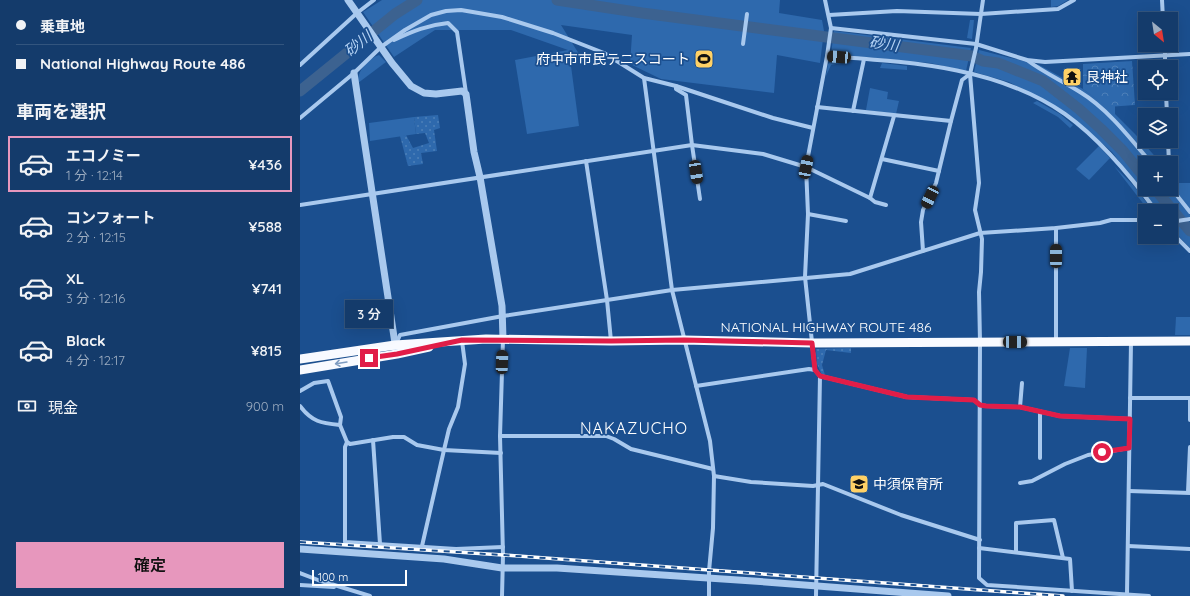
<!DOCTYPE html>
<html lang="ja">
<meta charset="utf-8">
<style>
:root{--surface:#143b6b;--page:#214673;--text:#f1f3f6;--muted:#9dadc1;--line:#33557e;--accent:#e797bd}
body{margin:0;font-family:Quicksand,"Noto Sans JP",sans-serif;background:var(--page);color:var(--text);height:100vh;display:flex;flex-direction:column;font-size:15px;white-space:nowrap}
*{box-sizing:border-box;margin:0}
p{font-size:13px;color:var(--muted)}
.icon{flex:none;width:22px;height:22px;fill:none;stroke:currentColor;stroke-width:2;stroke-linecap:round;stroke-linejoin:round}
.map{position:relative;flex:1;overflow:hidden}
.side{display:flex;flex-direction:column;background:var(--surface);width:300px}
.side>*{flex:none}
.hud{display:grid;align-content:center;height:88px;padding:0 16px;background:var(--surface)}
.needle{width:26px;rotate:150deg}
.controls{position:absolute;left:838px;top:12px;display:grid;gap:8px}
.controls a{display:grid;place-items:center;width:40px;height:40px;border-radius:0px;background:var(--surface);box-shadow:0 4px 16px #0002,0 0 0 1px var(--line);font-size:20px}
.scale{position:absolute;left:12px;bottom:10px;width:95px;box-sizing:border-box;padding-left:4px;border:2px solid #fff;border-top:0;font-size:11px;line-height:14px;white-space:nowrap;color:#fff;-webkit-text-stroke:3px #1b4f8f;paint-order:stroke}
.end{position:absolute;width:18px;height:18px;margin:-9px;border:5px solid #e11d48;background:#fff;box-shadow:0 0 0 2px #fff}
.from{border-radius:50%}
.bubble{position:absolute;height:28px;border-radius:0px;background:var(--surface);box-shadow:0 4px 16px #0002,0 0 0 1px var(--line);font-size:13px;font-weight:600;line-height:28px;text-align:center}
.car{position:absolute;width:12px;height:24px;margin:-12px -6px;border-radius:5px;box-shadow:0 0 3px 1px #0007;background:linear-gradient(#222 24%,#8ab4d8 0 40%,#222 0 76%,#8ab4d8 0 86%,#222 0)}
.hud b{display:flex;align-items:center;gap:14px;height:38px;font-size:15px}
.hud b+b{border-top:1px solid var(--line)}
.hud i{width:10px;height:10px;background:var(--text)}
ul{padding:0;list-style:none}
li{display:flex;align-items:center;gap:12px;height:56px;margin:0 8px 6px;padding:0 8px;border:2px solid transparent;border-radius:0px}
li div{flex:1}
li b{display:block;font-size:15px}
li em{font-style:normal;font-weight:600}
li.on{border-color:var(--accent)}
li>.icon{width:36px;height:36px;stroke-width:1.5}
h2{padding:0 16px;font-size:18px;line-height:48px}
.pay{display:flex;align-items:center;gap:10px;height:44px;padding:0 16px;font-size:15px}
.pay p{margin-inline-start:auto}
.cta{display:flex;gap:8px;margin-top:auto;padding:8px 16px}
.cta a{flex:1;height:46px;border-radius:0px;background:var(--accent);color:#111;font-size:16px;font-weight:600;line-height:46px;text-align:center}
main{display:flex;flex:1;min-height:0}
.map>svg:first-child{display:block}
</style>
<main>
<section class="side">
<div class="hud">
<b><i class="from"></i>乗車地</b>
<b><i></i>National Highway Route 486</b>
</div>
<h2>車両を選択</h2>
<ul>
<li class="on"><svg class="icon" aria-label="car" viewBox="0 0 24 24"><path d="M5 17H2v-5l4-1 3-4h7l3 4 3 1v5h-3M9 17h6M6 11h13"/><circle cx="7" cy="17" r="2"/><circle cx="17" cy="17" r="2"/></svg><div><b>エコノミー</b><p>1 分 · 12:14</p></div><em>¥436</em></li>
<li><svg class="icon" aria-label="car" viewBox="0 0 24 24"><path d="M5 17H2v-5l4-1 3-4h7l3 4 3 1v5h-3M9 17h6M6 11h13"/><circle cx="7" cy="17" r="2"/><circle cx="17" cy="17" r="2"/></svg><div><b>コンフォート</b><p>2 分 · 12:15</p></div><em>¥588</em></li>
<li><svg class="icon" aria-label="car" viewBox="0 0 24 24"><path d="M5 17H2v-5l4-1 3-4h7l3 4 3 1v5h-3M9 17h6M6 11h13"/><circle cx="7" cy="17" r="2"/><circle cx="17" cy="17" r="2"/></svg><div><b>XL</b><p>3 分 · 12:16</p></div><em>¥741</em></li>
<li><svg class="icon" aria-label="car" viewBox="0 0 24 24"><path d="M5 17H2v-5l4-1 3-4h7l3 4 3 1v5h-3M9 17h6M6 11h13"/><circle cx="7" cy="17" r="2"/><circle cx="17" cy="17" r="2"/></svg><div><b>Black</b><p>4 分 · 12:17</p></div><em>¥815</em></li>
</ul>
<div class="pay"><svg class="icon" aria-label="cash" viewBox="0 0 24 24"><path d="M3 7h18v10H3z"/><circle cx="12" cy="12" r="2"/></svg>現金<p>900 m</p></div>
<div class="cta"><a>確定</a></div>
</section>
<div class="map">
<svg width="890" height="596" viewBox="0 0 890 596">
<defs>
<pattern id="forest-crowns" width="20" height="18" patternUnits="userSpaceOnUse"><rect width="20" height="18" fill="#2e69ad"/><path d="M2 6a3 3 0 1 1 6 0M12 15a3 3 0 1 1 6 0" fill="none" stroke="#4d80b9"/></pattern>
<pattern id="garden-dots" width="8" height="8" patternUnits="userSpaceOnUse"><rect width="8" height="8" fill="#2e69ad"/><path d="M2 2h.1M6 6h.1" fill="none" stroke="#4d80b9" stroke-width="1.8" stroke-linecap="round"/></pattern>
</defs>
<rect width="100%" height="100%" fill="#1b4f8f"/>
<g fill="#2e69ad">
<polygon points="82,0 480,0 479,13 522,20 524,31 520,63 477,55 474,93 361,79 330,64 332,35 261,25 279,54 269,51 279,126 227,134 215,60 268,50 211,30 135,30 94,57 63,12"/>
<polygon points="751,0 768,0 758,6 751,7"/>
<polygon points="670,20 674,20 672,39 667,38"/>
<polygon points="534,31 671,48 666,71 630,63 531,54"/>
<polygon points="679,50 739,65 783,89 807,106 815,106 815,114 835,134 861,163 845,163 845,189 871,189 871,176 874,183 890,183 890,217 871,219 871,211 857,211 812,152 766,112 709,82 674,72"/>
<path d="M79 55 86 62 58 83C56 72 69 58 79 55Z"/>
<polygon points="539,59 552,61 531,65 526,76 528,64 532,61"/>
<polygon points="582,63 607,66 607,70 580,68"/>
<polygon points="570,88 588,92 587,99 599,101 596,114 566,110"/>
<polygon points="737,101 760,114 773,125 770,128 758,117 733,103"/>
<polygon points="114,117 116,134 70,141 69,123"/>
<polygon points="799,146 810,158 789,180 776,169"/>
<polygon points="814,166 834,186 853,211 849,211"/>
<polygon points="890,222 890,248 871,228 873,224"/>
<polygon points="876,317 890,317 890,335 875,335"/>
<polygon points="770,348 787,348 785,388 764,386"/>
</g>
<polygon fill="url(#forest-crowns)" points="832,61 835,105 807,107 783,89 783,64"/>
<g fill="url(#garden-dots)">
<polygon points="138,115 140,128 134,130 137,151 121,153 123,164 108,166 100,136 106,135 113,148 129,143 125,133 116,134 114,117"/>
<polygon points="551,348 551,353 526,350 522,365 525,375 522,375 517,364 516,349"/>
</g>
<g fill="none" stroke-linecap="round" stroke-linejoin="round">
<g stroke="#3c6290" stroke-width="11">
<polyline points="257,0 342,13 672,56 683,61 698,63 743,81 779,109 801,129 823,151 845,178"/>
<polyline points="0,91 95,14 117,0"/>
<polyline points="855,189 890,231"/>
</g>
<g stroke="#a9c9ee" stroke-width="4">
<polyline points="862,0 863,19"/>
<polyline points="529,15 597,11 681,14 758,9 774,0"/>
<polyline points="531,28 676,44 727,60 745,62 890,54"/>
<path d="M94 40C113 31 128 25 148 23L157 32 166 93"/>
<polyline points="443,44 447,14"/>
<polyline points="865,45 865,67"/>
<path d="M527 56C608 62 696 66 765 114 801 140 830 175 856 211"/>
<path d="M727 60C744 73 763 81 780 92 808 109 830 138 851 163"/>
<polyline points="0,65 57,13 74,0"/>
<polyline points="670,74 676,48 683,0"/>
<polyline points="344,78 372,290 410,441 414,476 413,528 409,571 409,596"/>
<polyline points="376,86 376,89 386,95 392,145 400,199"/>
<polyline points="866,93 867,115"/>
<polyline points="517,107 651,121"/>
<polyline points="553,111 564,59"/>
<polyline points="0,118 54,73 81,47 105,30 131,15 146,11 161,10 202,17 253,33 304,53 344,78 376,86 473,118 513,128"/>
<polyline points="868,141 869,163"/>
<polyline points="582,159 639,171"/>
<polyline points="286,161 307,300 311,341"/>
<polyline points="871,188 890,212"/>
<polyline points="570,198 594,116"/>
<polyline points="0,205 392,145 463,154 506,167 570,198 575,202 586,205"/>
<polyline points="508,214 546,221"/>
<polyline points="871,222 890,219"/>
<polyline points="871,232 890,251"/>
<polyline points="623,251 621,222 623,210 636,183 651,121 662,80 670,74 679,183 675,210 682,239 681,272 679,292 680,342 679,578 687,585 849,596"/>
<polyline points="756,341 756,228"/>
<polyline points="96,344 100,335 203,316 372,290 550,274 680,233 756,228 800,223 811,220 845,220"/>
<polyline points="520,376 607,397 674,400 680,405 686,406 720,407 760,416 830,419"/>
<polyline points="396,386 509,369 515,370"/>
<polyline points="0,391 14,383 28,381 41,417 40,425"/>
<polyline points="830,398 890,398"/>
<polyline points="890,398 890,420"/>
<path d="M0 406C12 422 21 423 40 425L47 442 50 444 93 437H104L117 445 144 450 201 453"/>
<polyline points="720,407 722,383"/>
<polyline points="740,412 740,458"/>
<polyline points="200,436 306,436 314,439 331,449 413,469"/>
<polyline points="73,440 80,544"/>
<polyline points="47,442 45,447 45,542 156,549 203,547"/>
<polyline points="414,476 451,482 513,486 523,484 601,515 680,540"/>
<polyline points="720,483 732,481 765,464 788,455 829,448"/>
<polyline points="829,491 890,493"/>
<polyline points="888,492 890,447"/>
<polyline points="122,546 144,450 149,429 158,407 165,364 162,341"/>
<polyline points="828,546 890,549"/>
<polyline points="679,548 770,559 772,591"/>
<polyline points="716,552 716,523 754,520 763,558"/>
<polyline points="0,573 18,580 70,596"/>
<polyline points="0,585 34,587"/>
<polyline points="827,594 831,342"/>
<polyline points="202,596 203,555 200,436 203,339"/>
<polyline points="516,596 520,376 515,370 505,277 508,214 506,167 527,56 531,28 525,0"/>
</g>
<g stroke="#a9c9ee" stroke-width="7">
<polyline points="48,0 92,63 111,86 124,93 136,94 162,91 166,94 174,152 180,177 202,306 203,339"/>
<polyline points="54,73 96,350"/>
<polyline points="0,549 144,559 202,568 257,568 453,581 648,596"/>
</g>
<g stroke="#f8faff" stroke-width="9">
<polyline points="0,359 95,345 186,339 311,341 384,340 512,343 890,341"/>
<polyline points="0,370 97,354 129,347"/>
</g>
<defs>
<polyline id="rail" points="0,542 203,555 763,596"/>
</defs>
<use href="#rail" stroke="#fff" stroke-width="3.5"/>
<use href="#rail" stroke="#1b4f8f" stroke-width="2" stroke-dasharray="6" stroke-linecap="butt"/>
</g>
<defs><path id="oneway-shaft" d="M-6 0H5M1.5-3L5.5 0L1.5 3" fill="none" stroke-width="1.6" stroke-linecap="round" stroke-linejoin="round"/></defs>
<use stroke="#7e9cc1" href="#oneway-shaft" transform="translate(41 363) rotate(171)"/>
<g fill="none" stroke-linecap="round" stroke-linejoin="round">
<polyline stroke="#e11d48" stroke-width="5" points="69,358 97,354 162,340 311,341 384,340 512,343 515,370 520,376 607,397 674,400 680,405 686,406 720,407 760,416 830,419 829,448 802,452"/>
</g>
<defs>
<symbol id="stadium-square" viewBox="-11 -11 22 22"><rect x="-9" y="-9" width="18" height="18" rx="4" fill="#ffd166" stroke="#1b4f8f"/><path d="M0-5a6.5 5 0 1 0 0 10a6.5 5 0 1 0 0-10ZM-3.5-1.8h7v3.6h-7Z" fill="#111"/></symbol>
<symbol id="temple-square" viewBox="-11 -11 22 22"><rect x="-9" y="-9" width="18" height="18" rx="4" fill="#ffd166" stroke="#1b4f8f"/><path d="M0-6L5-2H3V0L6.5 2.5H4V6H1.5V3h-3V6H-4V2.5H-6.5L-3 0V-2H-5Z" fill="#111"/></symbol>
<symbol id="school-square" viewBox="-11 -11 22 22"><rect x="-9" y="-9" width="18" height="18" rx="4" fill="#ffd166" stroke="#1b4f8f"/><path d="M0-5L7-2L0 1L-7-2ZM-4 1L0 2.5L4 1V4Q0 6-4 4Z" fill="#111"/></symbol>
</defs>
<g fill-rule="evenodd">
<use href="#stadium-square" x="393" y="48" width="22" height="22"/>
<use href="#temple-square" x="761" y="66" width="22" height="22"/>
<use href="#school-square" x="548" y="473" width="22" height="22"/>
</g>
<g text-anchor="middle" stroke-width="3.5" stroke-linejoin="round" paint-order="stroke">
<g font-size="14" fill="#fff" stroke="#1b4f8f" text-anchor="start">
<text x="390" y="64" text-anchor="end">府中市市民テニスコート</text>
<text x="786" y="82">艮神社</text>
<text x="573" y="489">中須保育所</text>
</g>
<g font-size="14" fill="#fff" stroke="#1b4f8f">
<text x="526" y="332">NATIONAL HIGHWAY ROUTE 486</text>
</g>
<g font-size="15" font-style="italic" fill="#b5d3f5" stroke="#1b4f8f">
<text transform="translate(58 44) rotate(-39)" y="5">砂川</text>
<text transform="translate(584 44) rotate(8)" y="5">砂川</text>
</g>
<g font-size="16" letter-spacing="1" fill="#fff" stroke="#1b4f8f">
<text x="334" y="434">NAKAZUCHO</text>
</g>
</g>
</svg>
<div class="controls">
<a><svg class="needle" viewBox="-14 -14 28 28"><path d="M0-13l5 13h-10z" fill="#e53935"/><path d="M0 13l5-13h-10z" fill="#9dadc1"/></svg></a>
<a><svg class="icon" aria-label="locate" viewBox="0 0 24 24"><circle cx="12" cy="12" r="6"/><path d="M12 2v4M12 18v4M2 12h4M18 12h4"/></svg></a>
<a><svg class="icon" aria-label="layers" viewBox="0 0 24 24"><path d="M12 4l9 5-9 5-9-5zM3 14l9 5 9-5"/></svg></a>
<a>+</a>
<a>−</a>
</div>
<div class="scale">100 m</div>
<i class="end from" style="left:802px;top:452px"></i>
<i class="end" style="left:69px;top:358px"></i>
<div class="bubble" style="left:45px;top:300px;width:48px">3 分</div>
<i class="car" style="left:539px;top:57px;rotate:274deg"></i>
<i class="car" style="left:506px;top:167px;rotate:11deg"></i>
<i class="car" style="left:396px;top:172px;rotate:171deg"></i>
<i class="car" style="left:630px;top:197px;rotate:206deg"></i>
<i class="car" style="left:756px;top:256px;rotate:0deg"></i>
<i class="car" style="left:715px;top:342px;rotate:90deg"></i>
<i class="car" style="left:202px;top:362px;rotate:2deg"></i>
</div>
</main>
